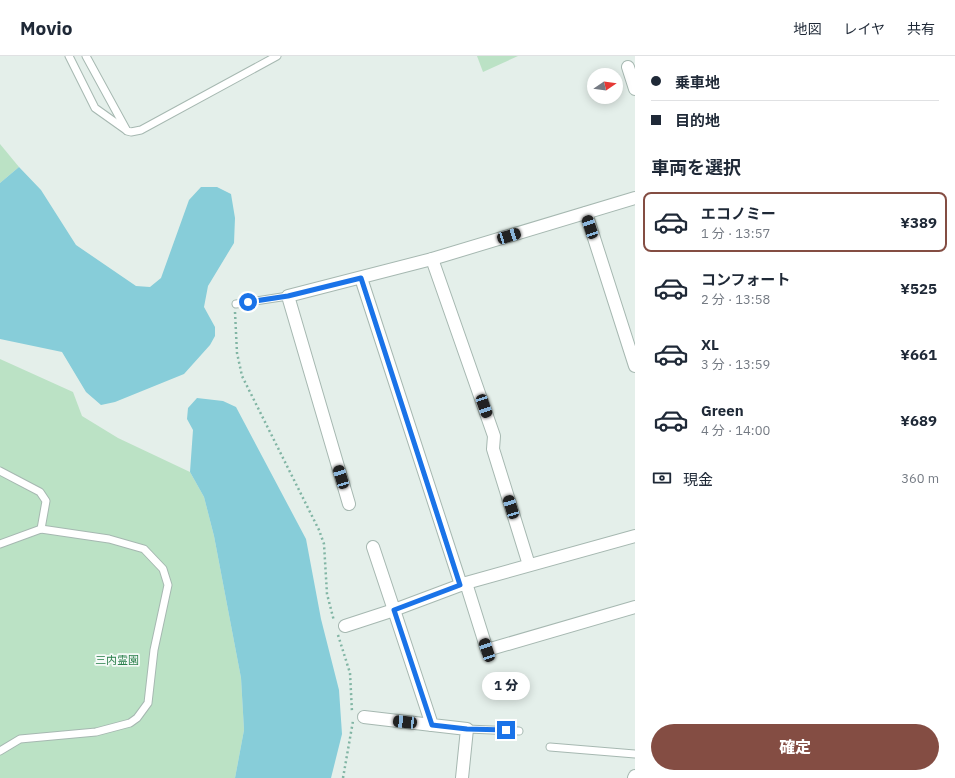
<!DOCTYPE html>
<html lang="ja">
<meta charset="utf-8">
<style>
:root{--surface:#fff;--page:#f2f2f3;--text:#1f2937;--muted:#747a83;--line:#e0e1e3;--accent:#844d43}
body{margin:0;font-family:"IBM Plex Sans","Noto Sans JP",sans-serif;background:var(--page);color:var(--text);height:100vh;display:flex;flex-direction:column;font-size:15px;white-space:nowrap}
*{box-sizing:border-box;margin:0}
p{font-size:13px;color:var(--muted)}
.icon{flex:none;width:22px;height:22px;fill:none;stroke:currentColor;stroke-width:2;stroke-linecap:round;stroke-linejoin:round}
.map{position:relative;flex:1;overflow:hidden}
.drawer{display:flex;flex-direction:column;background:var(--surface);width:320px}
.drawer>*{flex:none}
.guide{display:grid;align-content:center;height:88px;padding:0 16px;background:var(--surface)}
.needle{width:26px;rotate:77deg}
.controls{position:absolute;left:587px;top:12px;display:grid;gap:8px}
.controls a{display:grid;place-items:center;width:36px;height:36px;border-radius:50%;background:var(--surface);box-shadow:0 2px 10px #0003;font-size:20px}
.end{position:absolute;width:18px;height:18px;margin:-9px;border:5px solid #1a73e8;background:#fff;box-shadow:0 0 0 2px #fff}
.from{border-radius:50%}
.bubble{position:absolute;height:28px;border-radius:14px;background:var(--surface);box-shadow:0 2px 10px #0003;font-size:13px;font-weight:800;line-height:28px;text-align:center}
.car{position:absolute;width:12px;height:24px;margin:-12px -6px;border-radius:5px;box-shadow:0 0 3px 1px #0007;background:linear-gradient(#222 24%,#8ab4d8 0 40%,#222 0 76%,#8ab4d8 0 86%,#222 0)}
.guide b{display:flex;align-items:center;gap:14px;height:38px;font-size:15px}
.guide b+b{border-top:1px solid var(--line)}
.guide i{width:10px;height:10px;background:var(--text)}
ul{padding:0;list-style:none}
li{display:flex;align-items:center;gap:12px;height:60px;margin:0 8px 6px;padding:0 8px;border:2px solid transparent;border-radius:8px}
li div{flex:1}
li b{display:block;font-size:15px}
li em{font-style:normal;font-weight:800}
li.on{border-color:var(--accent)}
li>.icon{width:36px;height:36px;stroke-width:1.5}
h2{padding:0 16px;font-size:18px;line-height:48px}
.pay{display:flex;align-items:center;gap:10px;height:44px;padding:0 16px;font-size:15px}
.pay p{margin-inline-start:auto}
.cta{display:flex;gap:8px;margin-top:auto;padding:8px 16px}
.cta a{flex:1;height:46px;border-radius:24px;background:var(--accent);color:#fff;font-size:16px;font-weight:800;line-height:46px;text-align:center}
header{display:flex;align-items:center;gap:24px;box-sizing:border-box;height:56px;padding:0 20px;background:var(--surface);border-bottom:1px solid var(--line)}
header strong{font-size:19px}
nav{display:flex;gap:22px;margin-inline-start:auto;font-size:14px}
main{display:flex;flex:1;min-height:0}
.map>svg:first-child{display:block}
</style>
<header>
<strong>Movio</strong>
<nav><a>地図</a><a>レイヤ</a><a>共有</a></nav>
</header>
<main>
<div class="map">
<svg width="635" height="722" viewBox="0 0 635 722">
<rect width="100%" height="100%" fill="#e4efea"/>
<g fill="#bbe2c5">
<polygon points="477,0 518,0 483,16"/>
<polygon points="0,88 19,111 0,127"/>
<polygon points="0,303 73,336 82,360 118,382 190,416 204,441 214,480 241,622 244,674 235,722 0,722"/>
</g>
<g fill="#87cdd9">
<polygon points="19,111 41,134 76,189 136,230 150,231 161,222 189,144 201,131 217,131 231,138 235,162 234,187 208,230 204,251 215,271 215,280 210,289 184,318 115,346 101,349 86,336 62,296 0,283 0,127"/>
<polygon points="197,342 223,345 236,351 306,483 321,563 339,634 342,678 331,722 235,722 244,674 241,622 214,480 204,441 190,416 193,374 187,363 188,352"/>
</g>
<g fill="none" stroke-linecap="round" stroke-linejoin="round">
<defs>
<g id="service">
<polyline points="69,0 95,52 126,74"/>
<polyline points="86,0 127,75 131,76 141,74 277,0"/>
<polyline points="236,248 288,240"/>
<polyline points="0,415 40,436 46,445 41,473"/>
<polyline points="0,488 41,473 109,483 144,493 163,513 168,529 154,594 148,647 137,662 130,667 96,676 20,683 0,695"/>
<polyline points="467,673 519,675"/>
<polyline points="550,691 635,698"/>
</g>
<g id="minor">
<polyline points="628,11 635,33"/>
<polyline points="586,157 635,310"/>
<polyline points="432,203 494,380 493,393 529,509"/>
<polyline points="361,222 461,529"/>
<polyline points="349,448 288,240 432,203 635,142"/>
<polyline points="373,491 394,554 466,527 635,480"/>
<polyline points="466,527 487,594 635,551"/>
<polyline points="345,570 394,554 432,669 467,673 462,722"/>
<polyline points="364,661 432,669"/>
<polyline points="634,722 635,720"/>
</g>
</defs>
<use href="#service" stroke="#a6b8b1" stroke-width="9"/>
<use href="#minor" stroke="#a6b8b1" stroke-width="14"/>
<g stroke="#81b5a4" stroke-width="2.5" stroke-dasharray="2 3" stroke-linecap="butt">
<polyline points="235,256 237,297 242,320 319,474 324,488 327,538 334,565"/>
<polyline points="338,579 350,617 352,656"/>
<polyline points="343,722 353,665"/>
</g>
<use href="#service" stroke="#fff" stroke-width="7"/>
<use href="#minor" stroke="#fff" stroke-width="12"/>
</g>
<g fill="none" stroke-linecap="round" stroke-linejoin="round">
<polyline stroke="#1a73e8" stroke-width="5" points="248,246 288,240 361,222 460,529 394,554 432,669 467,673 506,674"/>
</g>
<g text-anchor="middle" stroke-width="3.5" stroke-linejoin="round" paint-order="stroke">
<g font-size="11" fill="#277e48" stroke="#f5faf8">
<text x="117" y="608">三内霊園</text>
</g>
</g>
</svg>
<div class="controls">
<a><svg class="needle" viewBox="-14 -14 28 28"><path d="M0-13l5 13h-10z" fill="#e53935"/><path d="M0 13l5-13h-10z" fill="#747a83"/></svg></a>
</div>
<i class="end from" style="left:248px;top:246px"></i>
<i class="end" style="left:506px;top:674px"></i>
<div class="bubble" style="left:482px;top:616px;width:48px">1 分</div>
<i class="car" style="left:590px;top:171px;rotate:342deg"></i>
<i class="car" style="left:509px;top:180px;rotate:73deg"></i>
<i class="car" style="left:484px;top:350px;rotate:161deg"></i>
<i class="car" style="left:341px;top:421px;rotate:343deg"></i>
<i class="car" style="left:511px;top:451px;rotate:343deg"></i>
<i class="car" style="left:487px;top:594px;rotate:342deg"></i>
<i class="car" style="left:405px;top:666px;rotate:276deg"></i>
</div>
<section class="drawer">
<div class="guide">
<b><i class="from"></i>乗車地</b>
<b><i></i>目的地</b>
</div>
<h2>車両を選択</h2>
<ul>
<li class="on"><svg class="icon" aria-label="car" viewBox="0 0 24 24"><path d="M5 17H2v-5l4-1 3-4h7l3 4 3 1v5h-3M9 17h6M6 11h13"/><circle cx="7" cy="17" r="2"/><circle cx="17" cy="17" r="2"/></svg><div><b>エコノミー</b><p>1 分 · 13:57</p></div><em>¥389</em></li>
<li><svg class="icon" aria-label="car" viewBox="0 0 24 24"><path d="M5 17H2v-5l4-1 3-4h7l3 4 3 1v5h-3M9 17h6M6 11h13"/><circle cx="7" cy="17" r="2"/><circle cx="17" cy="17" r="2"/></svg><div><b>コンフォート</b><p>2 分 · 13:58</p></div><em>¥525</em></li>
<li><svg class="icon" aria-label="car" viewBox="0 0 24 24"><path d="M5 17H2v-5l4-1 3-4h7l3 4 3 1v5h-3M9 17h6M6 11h13"/><circle cx="7" cy="17" r="2"/><circle cx="17" cy="17" r="2"/></svg><div><b>XL</b><p>3 分 · 13:59</p></div><em>¥661</em></li>
<li><svg class="icon" aria-label="car" viewBox="0 0 24 24"><path d="M5 17H2v-5l4-1 3-4h7l3 4 3 1v5h-3M9 17h6M6 11h13"/><circle cx="7" cy="17" r="2"/><circle cx="17" cy="17" r="2"/></svg><div><b>Green</b><p>4 分 · 14:00</p></div><em>¥689</em></li>
</ul>
<div class="pay"><svg class="icon" aria-label="cash" viewBox="0 0 24 24"><path d="M3 7h18v10H3z"/><circle cx="12" cy="12" r="2"/></svg>現金<p>360 m</p></div>
<div class="cta"><a>確定</a></div>
</section>
</main>
